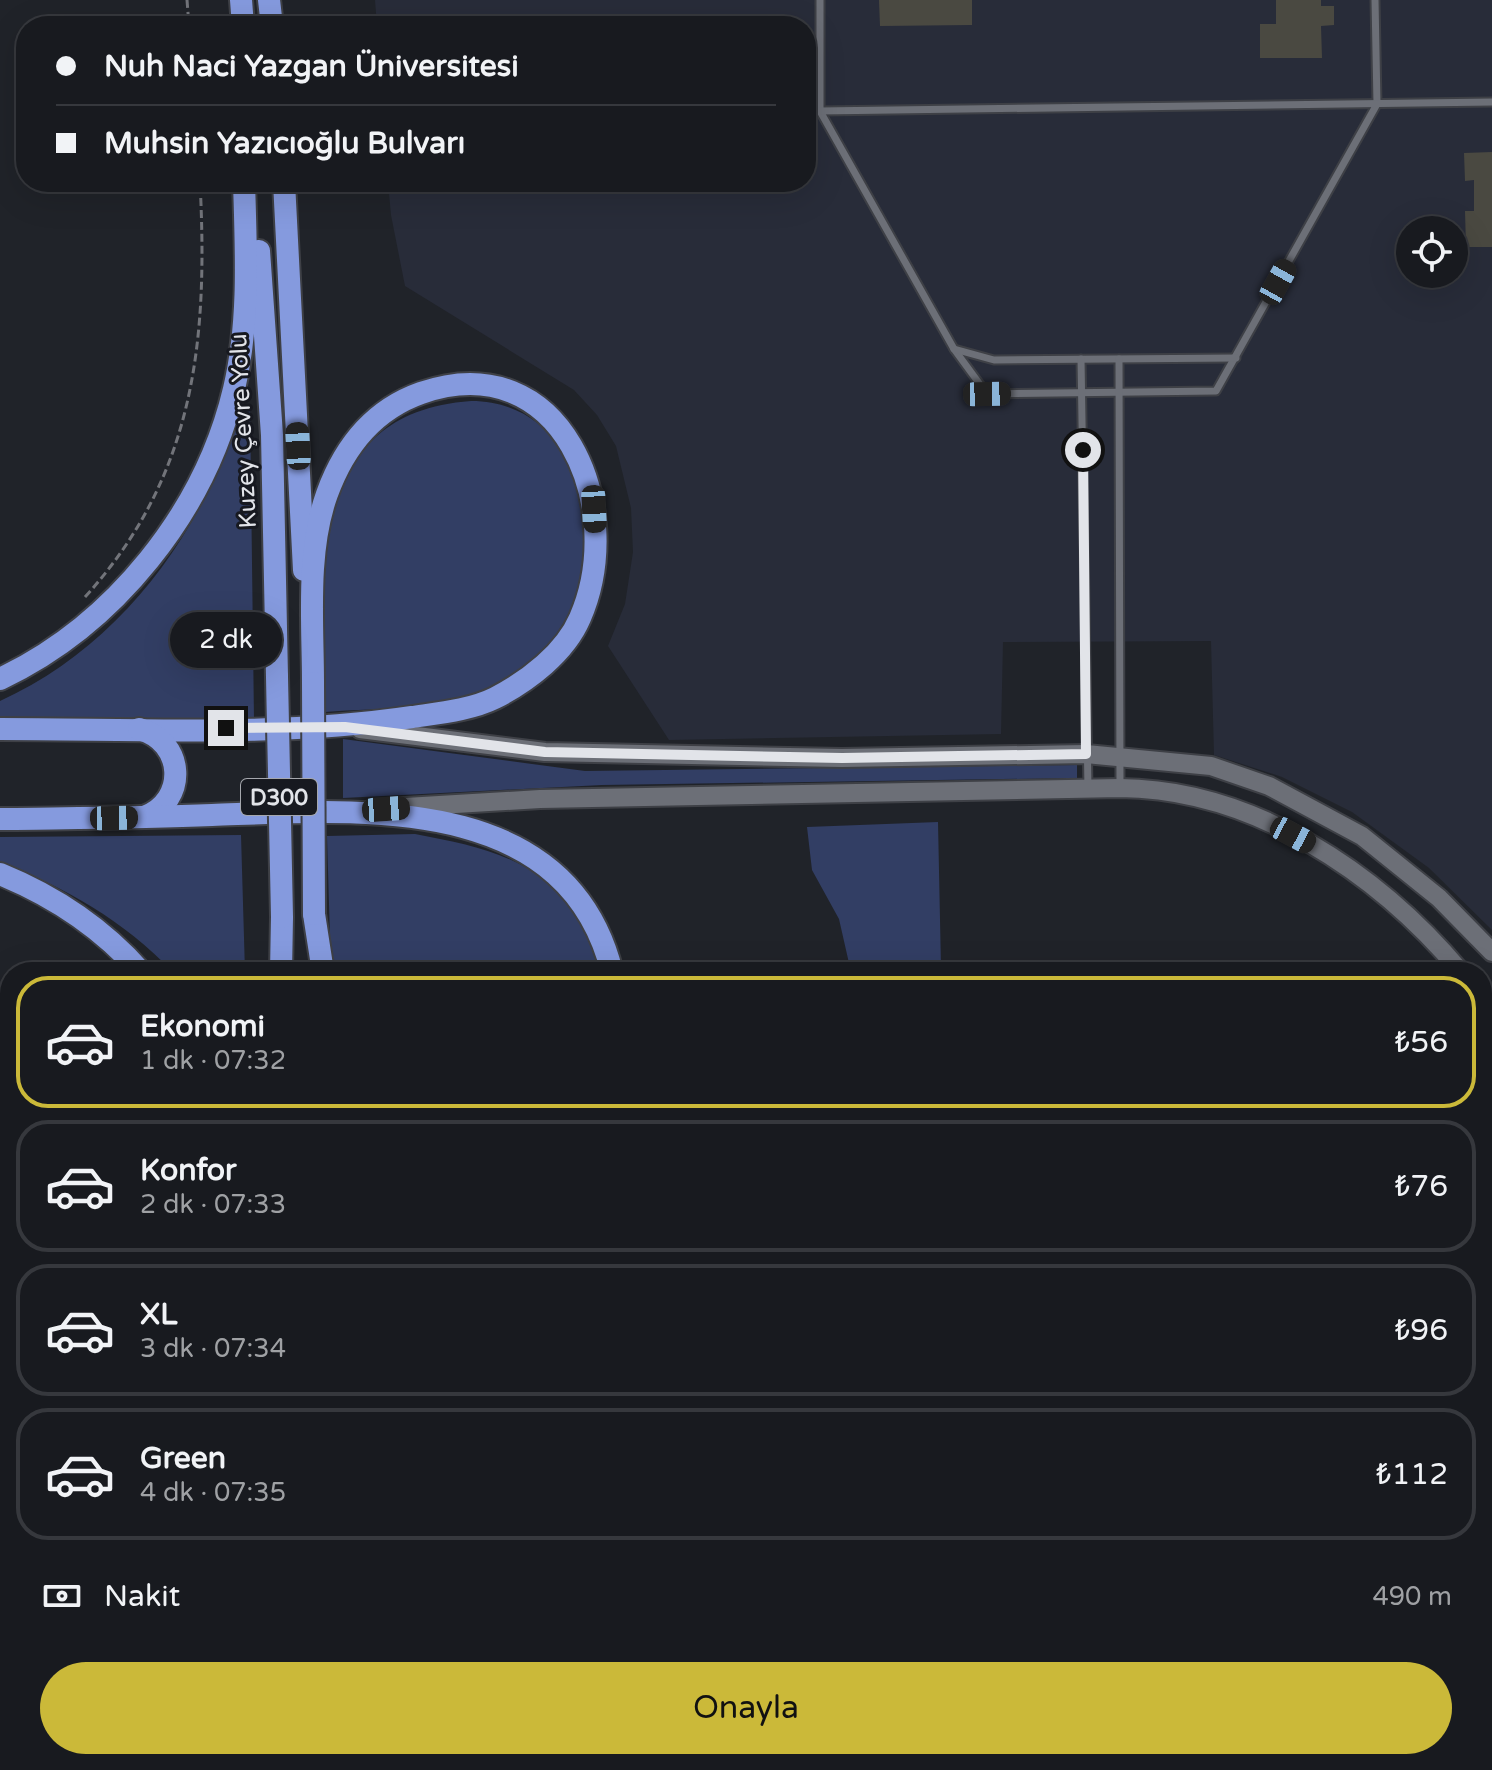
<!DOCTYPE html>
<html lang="tr">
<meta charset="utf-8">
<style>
:root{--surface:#181a1f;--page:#212328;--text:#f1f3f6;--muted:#9fa1a4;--line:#36383d;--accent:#cbb939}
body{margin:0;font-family:"Varela Round",sans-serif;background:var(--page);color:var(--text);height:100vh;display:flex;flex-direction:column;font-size:30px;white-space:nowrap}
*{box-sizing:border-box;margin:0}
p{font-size:26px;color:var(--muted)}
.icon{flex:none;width:44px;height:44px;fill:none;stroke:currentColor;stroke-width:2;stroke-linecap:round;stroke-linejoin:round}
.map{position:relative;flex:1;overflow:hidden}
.details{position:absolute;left:0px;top:962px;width:1492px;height:808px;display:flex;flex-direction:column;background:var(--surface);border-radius:32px 32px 0 0;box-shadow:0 8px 32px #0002,0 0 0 2px var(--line)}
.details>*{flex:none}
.top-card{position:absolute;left:16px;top:16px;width:800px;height:176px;border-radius:32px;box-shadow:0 8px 32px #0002,0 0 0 2px var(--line);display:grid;align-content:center;height:176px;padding:0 40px;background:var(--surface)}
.tools{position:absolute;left:1396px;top:216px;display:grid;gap:16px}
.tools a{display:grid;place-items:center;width:72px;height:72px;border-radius:50%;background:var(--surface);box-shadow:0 8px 32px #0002,0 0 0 2px var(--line);font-size:40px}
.end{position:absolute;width:36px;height:36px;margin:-18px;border:10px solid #e2e4e9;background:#111;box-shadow:0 0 0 4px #111}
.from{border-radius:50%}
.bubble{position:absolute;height:56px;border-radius:28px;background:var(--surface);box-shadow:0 8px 32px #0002,0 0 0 2px var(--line);font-size:26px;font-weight:600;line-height:56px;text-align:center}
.car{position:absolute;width:24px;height:48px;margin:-24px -12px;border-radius:10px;box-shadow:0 0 6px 2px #0007;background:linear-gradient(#222 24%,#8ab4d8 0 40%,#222 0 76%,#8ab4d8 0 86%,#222 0)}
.top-card b{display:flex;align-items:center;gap:28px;height:76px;font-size:30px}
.top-card b+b{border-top:2px solid var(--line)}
.top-card i{width:20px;height:20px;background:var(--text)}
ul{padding:14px 0 0;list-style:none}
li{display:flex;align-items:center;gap:24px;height:132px;margin:0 16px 12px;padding:0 24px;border:4px solid var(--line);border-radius:32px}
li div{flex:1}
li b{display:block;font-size:30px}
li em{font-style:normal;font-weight:600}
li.active{border-color:var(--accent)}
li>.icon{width:72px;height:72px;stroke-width:1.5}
.pay{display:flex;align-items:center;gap:20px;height:88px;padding:0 40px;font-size:30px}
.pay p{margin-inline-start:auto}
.primary-button{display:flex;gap:16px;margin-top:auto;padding:16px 40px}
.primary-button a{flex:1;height:92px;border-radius:48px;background:var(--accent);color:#111;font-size:32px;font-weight:600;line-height:92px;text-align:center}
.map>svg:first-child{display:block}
</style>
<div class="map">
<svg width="1492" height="1770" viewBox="0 0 1492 1770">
<rect width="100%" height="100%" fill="#202329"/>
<path fill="#282c39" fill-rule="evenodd" d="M375 0H1492V930L1429 868 1352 812 1282 777 1214 755 1211 641 1003 642 1001 734 669 740 608 646 625 604 633 552 631 508 616 446 597 415 574 390 405 286 391 215 388 182H806V26H377ZM1410 230H1454V274H1410Z"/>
<g fill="#323e64">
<path d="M471 401C570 401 607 515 576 596 564 630 539 660 509 681 464 712 379 707 325 712 325 588 299 413 471 401Z"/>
<path d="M240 405H250L254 720 0 725V701C120 647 207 529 240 405Z"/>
<polygon points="343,739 585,771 1077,765 1077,778 602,785 343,798"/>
<polygon points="938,822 941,968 851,972 839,919 812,870 807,827"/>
<path d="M415 834C477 846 533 856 574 910 587 927 594 952 604 972H331L327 836Z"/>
<path d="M241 835 245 972H173C123 920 66 888 0 862V837Z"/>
</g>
<g fill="#4a4941">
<polygon points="879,0 972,0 972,25 880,26"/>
<polygon points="1276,0 1321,0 1321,6 1334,6 1334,25 1321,26 1322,58 1260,58 1260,24 1276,24"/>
<polygon points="1492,152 1492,247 1466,247 1465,211 1474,211 1474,180 1465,181 1464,153"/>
</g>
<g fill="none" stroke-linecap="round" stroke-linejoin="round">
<defs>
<g id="service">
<polyline points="820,0 820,111 954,349 987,394 1216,391 1377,104 1375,0"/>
<polyline points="820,111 1492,102"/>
<polyline points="954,349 994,360 1236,358"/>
<polyline points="1081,359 1088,789"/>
<polyline points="1119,359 1120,786"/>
</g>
<g id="tertiary">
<polyline points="360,729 545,752 842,758 1086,754 1211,766 1269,786 1362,836 1439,898 1492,952"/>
<path d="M389 808 540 799 1120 788C1254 789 1378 873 1461 972"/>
<polyline points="1482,999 1492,1013"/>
</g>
<g id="trunk">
<polyline points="241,0 243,26"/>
<polyline points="269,0 272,26"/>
<polyline points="284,182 304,570"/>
<polyline points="259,251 272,435 277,677"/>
<path d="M0 679C114 625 205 512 234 389 250 322 246 250 244 182"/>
<path d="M0 729C137 729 277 737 412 717 439 713 471 710 495 698 528 681 565 653 580 618 628 508 562 344 421 393 373 410 344 447 327 494 306 552 313 623 313 683"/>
<path d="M139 729C185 741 188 801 144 817"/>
<path d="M0 819C71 818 141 818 212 815 358 810 567 791 612 972"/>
<path d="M0 874C54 896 102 928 141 972"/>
<polyline points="314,914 323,972"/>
<polyline points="281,972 282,917"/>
<polyline points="254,1770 255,1760"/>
<polyline points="283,1770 284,1760"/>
</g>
</defs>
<use href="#service" stroke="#3e4046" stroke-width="11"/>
<use href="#tertiary" stroke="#3e4046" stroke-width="22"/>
<use href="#trunk" stroke="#3e4046" stroke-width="26"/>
<g stroke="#72747a" stroke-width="3" stroke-dasharray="8 4" stroke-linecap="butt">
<polyline points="187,0 189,26"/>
<path d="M85 597C196 475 208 339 200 182"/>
<polyline points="1022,1760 1036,1770"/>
</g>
<use href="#service" stroke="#6c6f77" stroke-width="7"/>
<use href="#tertiary" stroke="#6c6f77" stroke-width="18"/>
<use href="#trunk" stroke="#859ade" stroke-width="22"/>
<defs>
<g id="trunk-bridge">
<polyline points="277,677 282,917"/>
<polyline points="313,683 314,914"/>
</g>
</defs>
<use href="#trunk-bridge" stroke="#3e4046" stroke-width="26" stroke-linecap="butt"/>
<use href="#trunk-bridge" stroke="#859ade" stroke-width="22"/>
</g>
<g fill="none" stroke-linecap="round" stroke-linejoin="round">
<polyline stroke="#e2e4e9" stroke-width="10" points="226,728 345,727 545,752 842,758 1086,754 1083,450"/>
</g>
<g text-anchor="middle" stroke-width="6" stroke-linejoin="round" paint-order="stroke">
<rect fill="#171920" stroke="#a5a7ad" stroke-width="2" x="241" y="779" width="76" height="36" rx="6"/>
<g font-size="22" font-weight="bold" fill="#e2e4e9">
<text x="279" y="805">D300</text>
</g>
<g font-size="24" fill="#e2e4e9" stroke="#171920">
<text transform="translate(243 431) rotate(-93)" y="8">Kuzey Çevre Yolu</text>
</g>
</g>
</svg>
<div class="tools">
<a><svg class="icon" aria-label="locate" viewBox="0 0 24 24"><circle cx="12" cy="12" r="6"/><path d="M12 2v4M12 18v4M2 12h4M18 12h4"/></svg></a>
</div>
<i class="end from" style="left:1083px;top:450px"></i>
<i class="end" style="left:226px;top:728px"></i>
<div class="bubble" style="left:170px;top:612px;width:112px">2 dk</div>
<i class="car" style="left:1278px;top:282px;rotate:29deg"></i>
<i class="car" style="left:987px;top:394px;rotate:89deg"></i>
<i class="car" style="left:298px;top:446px;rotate:357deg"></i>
<i class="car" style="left:594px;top:509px;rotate:177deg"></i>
<i class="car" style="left:386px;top:809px;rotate:86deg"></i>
<i class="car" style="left:114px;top:818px;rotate:89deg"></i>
<i class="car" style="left:1293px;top:835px;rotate:118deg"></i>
<div class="top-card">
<b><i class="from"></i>Nuh Naci Yazgan Üniversitesi</b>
<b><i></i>Muhsin Yazıcıoğlu Bulvarı</b>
</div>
<section class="details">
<ul>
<li class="active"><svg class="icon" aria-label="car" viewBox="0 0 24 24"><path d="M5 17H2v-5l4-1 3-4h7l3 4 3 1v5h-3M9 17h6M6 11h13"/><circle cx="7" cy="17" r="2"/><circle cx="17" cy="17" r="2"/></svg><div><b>Ekonomi</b><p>1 dk · 07:32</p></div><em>₺56</em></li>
<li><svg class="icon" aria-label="car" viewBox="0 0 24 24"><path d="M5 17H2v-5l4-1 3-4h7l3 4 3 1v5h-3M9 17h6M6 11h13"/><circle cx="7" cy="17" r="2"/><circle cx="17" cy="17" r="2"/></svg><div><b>Konfor</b><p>2 dk · 07:33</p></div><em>₺76</em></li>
<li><svg class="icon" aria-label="car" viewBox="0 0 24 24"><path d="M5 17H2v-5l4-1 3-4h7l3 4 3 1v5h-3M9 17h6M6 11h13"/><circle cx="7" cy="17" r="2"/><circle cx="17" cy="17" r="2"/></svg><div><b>XL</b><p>3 dk · 07:34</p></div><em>₺96</em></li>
<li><svg class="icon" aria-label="car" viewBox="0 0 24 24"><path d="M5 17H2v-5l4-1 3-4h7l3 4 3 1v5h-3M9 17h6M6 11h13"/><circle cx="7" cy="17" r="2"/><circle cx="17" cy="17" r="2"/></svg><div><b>Green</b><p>4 dk · 07:35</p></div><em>₺112</em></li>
</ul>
<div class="pay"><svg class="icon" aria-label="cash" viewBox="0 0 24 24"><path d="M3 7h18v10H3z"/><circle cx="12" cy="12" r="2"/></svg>Nakit<p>490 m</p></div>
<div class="primary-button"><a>Onayla</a></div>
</section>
</div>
